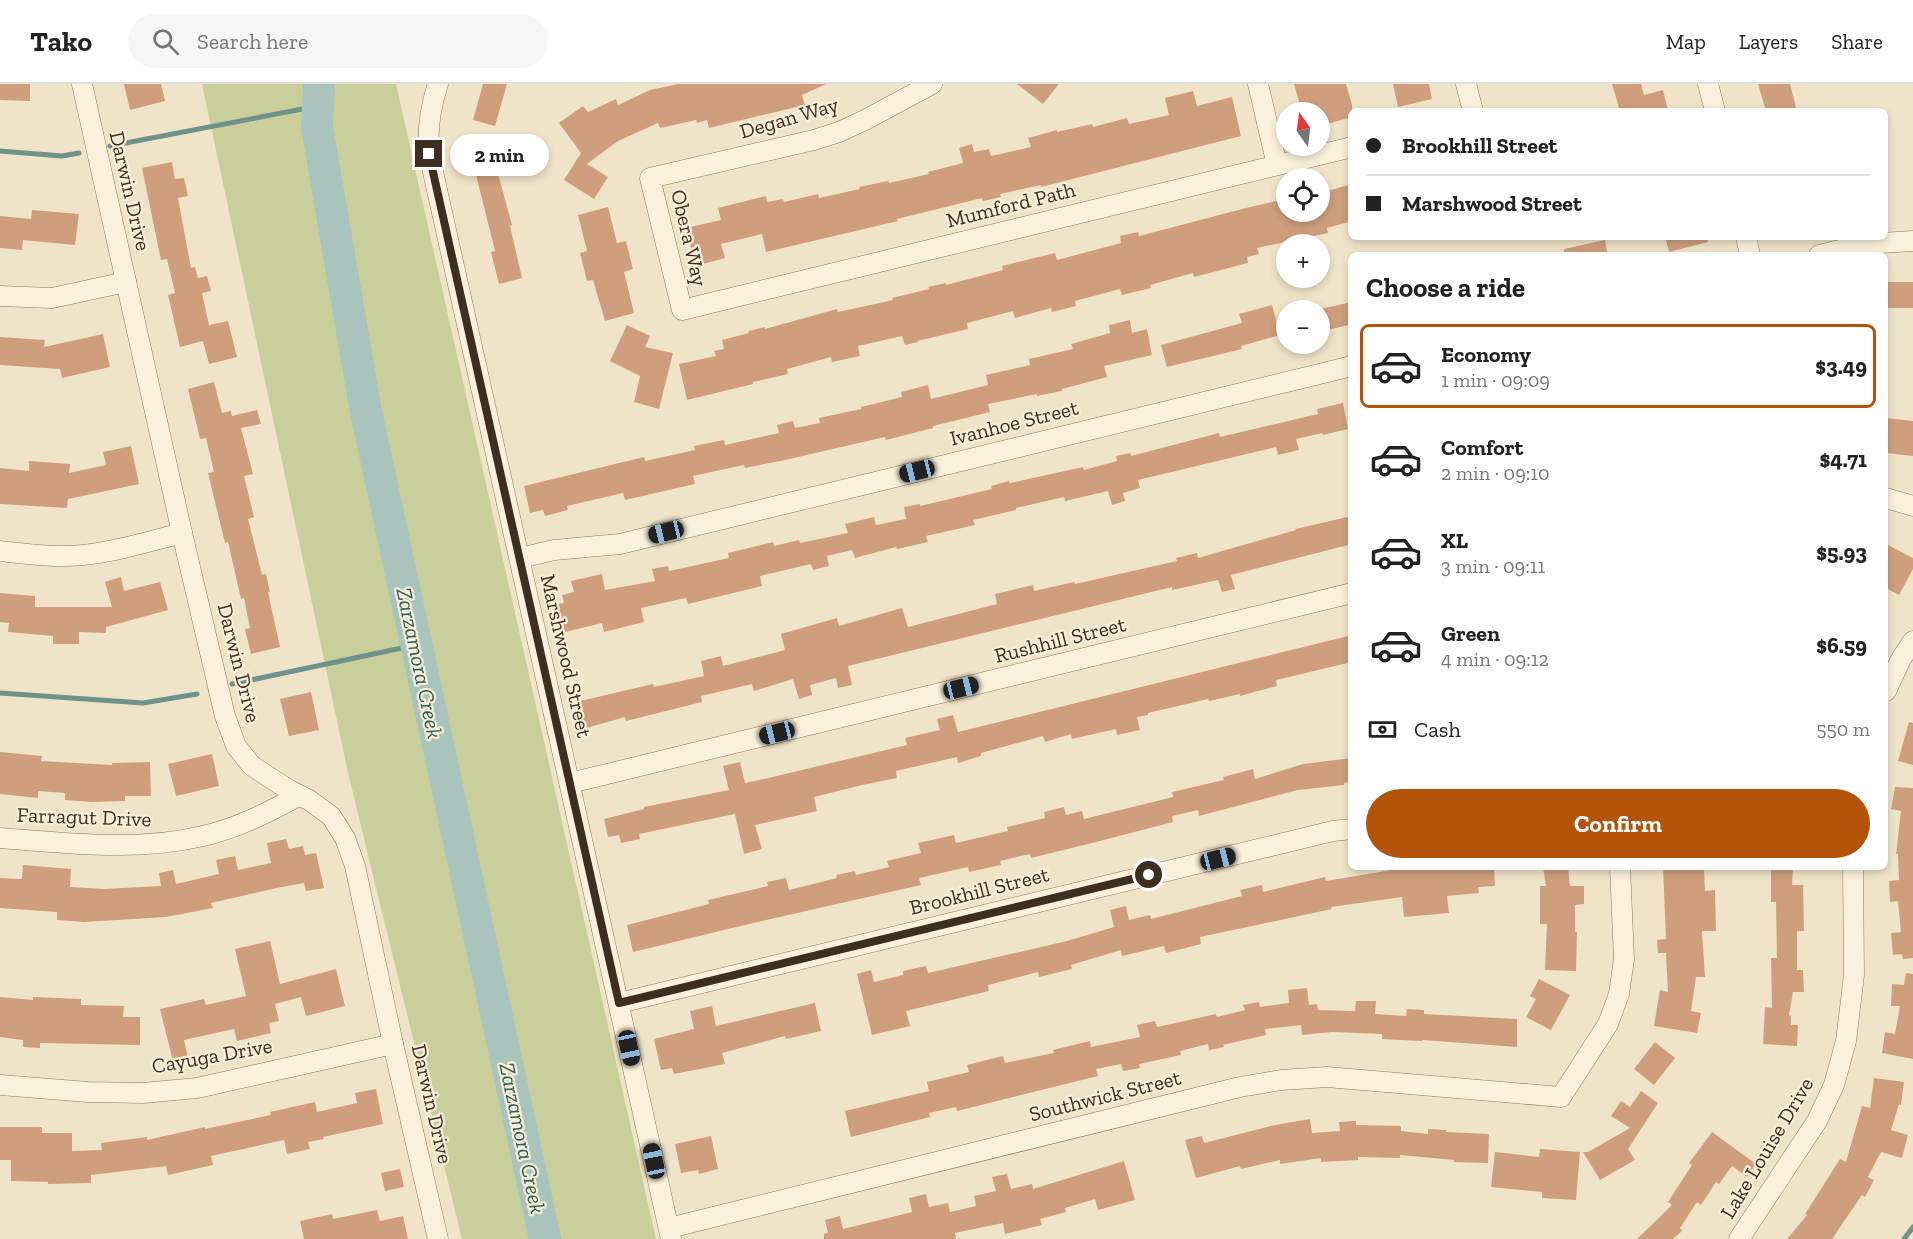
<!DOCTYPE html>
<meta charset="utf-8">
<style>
:root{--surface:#fff;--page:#f6f6f6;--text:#222;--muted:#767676;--line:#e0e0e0;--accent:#b45309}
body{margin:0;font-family:"Zilla Slab",serif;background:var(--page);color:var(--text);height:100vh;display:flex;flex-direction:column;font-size:22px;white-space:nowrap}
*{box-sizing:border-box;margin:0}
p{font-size:20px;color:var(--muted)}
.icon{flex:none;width:33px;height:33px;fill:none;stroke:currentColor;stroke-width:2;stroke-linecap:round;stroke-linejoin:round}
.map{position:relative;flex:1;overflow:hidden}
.drawer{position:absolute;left:1348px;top:168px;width:540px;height:618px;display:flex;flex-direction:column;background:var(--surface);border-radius:9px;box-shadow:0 3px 9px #0003}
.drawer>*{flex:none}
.top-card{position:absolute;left:1348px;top:24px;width:540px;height:132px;border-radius:9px;box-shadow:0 3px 9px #0003;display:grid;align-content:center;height:132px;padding:0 18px;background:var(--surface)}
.needle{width:39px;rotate:346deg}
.tools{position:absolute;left:1276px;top:18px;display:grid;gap:12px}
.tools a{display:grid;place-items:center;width:54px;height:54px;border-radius:50%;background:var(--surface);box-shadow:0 3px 9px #0003;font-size:30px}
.end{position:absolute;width:27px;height:27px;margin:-14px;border:8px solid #3d2e20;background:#fff;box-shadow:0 0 0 3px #fff}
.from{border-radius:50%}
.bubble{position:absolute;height:42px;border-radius:21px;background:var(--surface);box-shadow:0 3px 9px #0003;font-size:20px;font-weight:700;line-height:42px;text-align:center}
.car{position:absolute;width:18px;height:36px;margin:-18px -9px;border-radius:8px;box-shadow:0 0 4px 2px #0007;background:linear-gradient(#222 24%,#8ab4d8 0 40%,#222 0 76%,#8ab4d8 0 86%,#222 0)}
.top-card b{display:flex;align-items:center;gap:21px;height:57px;font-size:22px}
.top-card b+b{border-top:2px solid var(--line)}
.top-card i{width:15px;height:15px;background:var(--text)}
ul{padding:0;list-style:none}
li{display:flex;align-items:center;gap:18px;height:84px;margin:0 12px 9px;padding:0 6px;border:3px solid transparent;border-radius:9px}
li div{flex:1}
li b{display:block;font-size:22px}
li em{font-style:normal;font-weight:700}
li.current{border-color:var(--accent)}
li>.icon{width:54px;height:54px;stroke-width:1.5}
h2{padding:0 18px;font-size:27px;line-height:72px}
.pay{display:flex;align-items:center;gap:15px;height:66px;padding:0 18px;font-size:22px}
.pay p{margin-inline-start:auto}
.cta{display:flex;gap:12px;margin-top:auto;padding:12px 18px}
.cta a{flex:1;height:69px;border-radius:36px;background:var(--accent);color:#fff;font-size:24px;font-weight:700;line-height:69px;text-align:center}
header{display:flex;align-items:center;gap:36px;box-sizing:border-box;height:84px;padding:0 30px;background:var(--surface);border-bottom:2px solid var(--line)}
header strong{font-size:28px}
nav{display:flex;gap:33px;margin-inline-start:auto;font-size:21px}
.search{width:420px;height:54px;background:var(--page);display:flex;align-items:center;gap:15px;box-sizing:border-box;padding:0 21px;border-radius:33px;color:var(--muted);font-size:22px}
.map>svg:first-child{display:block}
</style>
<header>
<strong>Tako</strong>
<div class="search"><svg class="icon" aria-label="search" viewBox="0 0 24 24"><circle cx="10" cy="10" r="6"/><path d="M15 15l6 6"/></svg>Search here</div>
<nav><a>Map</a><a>Layers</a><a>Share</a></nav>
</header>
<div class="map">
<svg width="1913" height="1155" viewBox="0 0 1913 1155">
<rect width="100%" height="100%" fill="#f0e4c8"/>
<polygon fill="#c9cf9b" points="202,0 396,0 656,1155 462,1155 348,689"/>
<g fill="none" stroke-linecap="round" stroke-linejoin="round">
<g stroke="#6f938a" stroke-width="5">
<polyline points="110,62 318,22"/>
<polyline points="0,67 62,72 79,69"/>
<polyline points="232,600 416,561"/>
<polyline points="0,609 143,619 197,610"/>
<polyline points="1904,1155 1913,1143"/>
</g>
<polyline stroke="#a9c4bc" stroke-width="32" points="319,0 317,43 366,328 545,1155"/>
</g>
<g fill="#cf9f7d">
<polygon points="0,0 30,0 30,17 0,16"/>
<polygon points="124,0 161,0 165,17 130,26"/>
<polygon points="483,0 507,0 495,42 473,36"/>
<polygon points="678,0 826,0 802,11 805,21 709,44 707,36 697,39 696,36 660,44 658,39 618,57 587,80 608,93 594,115 564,96 581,69 559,39 583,22 588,28 616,15 618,21 650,6"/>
<polygon points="1017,0 1059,0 1043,20"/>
<polygon points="1294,0 1346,0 1352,21 1352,33 1320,42 1320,28 1302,28"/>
<polygon points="1393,0 1429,0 1432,15 1398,23"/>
<polygon points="1612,0 1641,0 1644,11 1663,6 1668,27 1620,27"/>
<polygon points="1758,0 1790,0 1797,27 1766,27"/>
<polygon points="1193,7 1197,22 1232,13 1241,52 1041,103 1041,101 1000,110 1001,113 983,117 982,114 897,135 898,137 766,168 762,150 721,160 725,174 696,182 686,144 721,136 718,124 766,112 767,118 783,115 784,118 818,110 819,114 860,105 859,103 888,97 889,99 929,90 928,88 963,79 959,64 972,60 974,68 989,65 991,72 1031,63 1028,54 1057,46 1057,48 1092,40 1093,43 1127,34 1129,40 1169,31 1165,14"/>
<polygon points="492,53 500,85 497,86 512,141 510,142 522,194 499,200 491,168 495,167 468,59"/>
<polygon points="172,78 175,95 184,94 188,112 178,114 191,184 195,183 198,194 207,192 211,207 202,209 209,241 228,237 237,273 209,280 203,257 180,263 168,211 175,209 167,175 161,176 142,84"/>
<polygon points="1352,100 1352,137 1327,144 1328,149 1257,164 1259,170 1247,173 1248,179 1194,193 1193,189 1150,201 1151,204 1122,211 1120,205 1075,217 1076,222 1052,228 1051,224 1015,234 1013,227 967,239 968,245 917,257 918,258 905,261 902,252 858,262 860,272 832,278 831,273 787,285 788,290 753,298 753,300 687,316 679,280 716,272 714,267 724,265 722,256 749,249 748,247 765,243 765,245 837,225 838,228 893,216 892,214 929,205 928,203 946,199 946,201 1003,186 1002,182 1055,169 1057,176 1121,159 1120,152 1138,148 1139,152 1246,124 1281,116 1284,128 1320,128 1320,109"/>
<polygon points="608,123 617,159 626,157 633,185 624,188 634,229 605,237 593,196 587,197 580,169 587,167 578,131"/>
<polygon points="32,126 79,130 75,161 23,156 22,166 0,164 0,132 31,135"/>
<polygon points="1665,153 1707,153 1708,158 1669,168"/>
<polygon points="1605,156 1608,171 1564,171 1564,165"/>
<rect x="1886" y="198" width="27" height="26"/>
<polygon points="1352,218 1352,240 1320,248 1320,225"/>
<polygon points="1272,221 1280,251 1241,262 1242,265 1167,283 1161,261 1242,239 1239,230"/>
<polygon points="1130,236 1132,249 1147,245 1152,271 1104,282 1107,293 1062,305 1062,307 1037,312 1037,310 988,320 990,328 933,342 933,344 886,356 885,353 785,376 745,384 744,381 693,392 695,400 625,416 623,409 567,422 568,426 545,432 543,426 530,429 524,402 644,373 645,377 695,366 694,362 724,356 725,361 779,349 777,341 793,337 795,344 820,339 819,334 861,325 861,323 902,313 901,308 928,301 931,315 988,301 986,291 1030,281 1029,275 1073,265 1071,260 1110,249 1109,241"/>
<polygon points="627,241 650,252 645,263 673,269 659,325 634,318 640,292 610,277"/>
<polygon points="103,250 110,283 62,294 60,285 0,281 0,253 45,256 44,263"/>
<polygon points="214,298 222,329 231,327 232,332 257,326 261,340 241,344 253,390 244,392 254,433 248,435 262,491 266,490 270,508 268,508 280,563 251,570 245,545 250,544 244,514 241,515 228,458 225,459 208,389 214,388 206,354 200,355 188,305"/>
<polygon points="1343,319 1348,345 1323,351 1322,349 1296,355 1299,366 1278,371 1276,363 1138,396 1140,404 1123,409 1125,417 1112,421 1108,407 1065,417 1064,413 1016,424 1016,426 973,436 975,441 926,452 928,458 897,465 896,463 855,474 852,466 827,472 829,482 813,486 811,480 760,492 762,502 688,520 686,514 641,524 644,538 604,548 602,539 561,549 555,521 564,519 562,511 574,508 571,497 602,490 605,506 655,497 652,485 668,482 669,487 729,474 728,469 773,458 774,462 799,456 800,459 848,449 845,440 874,433 876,441 906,435 904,423 920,420 920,422 992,405 991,402 1009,397 1010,399 1083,383 1084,386 1117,377 1116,372 1130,369 1131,372 1219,349 1220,353 1318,330 1317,325"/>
<polygon points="1886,334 1913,337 1913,372 1886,369"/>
<polygon points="131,362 139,400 68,415 67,424 0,420 0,384 29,387 29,377 70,380 69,389 106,381 103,368"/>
<polygon points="1352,432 1352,460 1231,491 1235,505 1222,508 1218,496 1172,506 1172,503 848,582 852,601 838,604 836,594 810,601 812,611 799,615 793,595 754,607 752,600 701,612 702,618 626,637 625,633 583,645 576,618 653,600 654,603 704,592 701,577 721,572 723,582 785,566 781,550 837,534 839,542 902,524 908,543 997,520 995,510 1033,501 1034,507 1074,498 1075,500 1177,477 1176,474 1197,469 1198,474 1296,446 1295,445"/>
<polygon points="1886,460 1913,474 1913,485 1899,511 1886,504"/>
<polygon points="121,493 124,507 160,498 168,526 106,543 106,549 79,548 79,560 53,560 53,552 8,548 9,539 0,538 0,509 35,512 35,523 112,523 105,498"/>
<polygon points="1352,551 1352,578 1276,596 1277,602 1240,612 1240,610 1209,617 1208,615 1148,629 1148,631 1137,633 1140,646 1117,651 1116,645 1072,655 1071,650 1045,658 1043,652 981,669 981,672 958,679 957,673 896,687 897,694 862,701 814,713 817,727 755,741 762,765 744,770 735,730 639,750 640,755 621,759 619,751 608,753 604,735 644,725 644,723 729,706 723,682 740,678 745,699 764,695 907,661 905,654 940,646 937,635 953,631 958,648"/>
<polygon points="311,608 319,646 289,652 280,615"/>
<polygon points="1909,638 1913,639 1913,681 1898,677"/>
<polygon points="0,668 42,672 41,677 112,681 112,679 150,678 151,712 125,712 125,717 91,718 65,716 65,709 38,707 38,714 0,710"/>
<polygon points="212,670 219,702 176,712 168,680"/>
<polygon points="1352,674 1352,697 1344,699 1344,701 1298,706 1199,732 1198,726 1172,732 1173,738 1096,758 1031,774 1030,770 1000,777 1001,781 969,788 968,783 919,794 921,801 753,839 633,868 627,841 709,820 708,816 768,802 767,798 786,794 789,806 837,794 836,791 855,787 856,791 889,783 887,777 921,769 918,759 954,751 956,759 1008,747 1007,743 1045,734 1044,728 1064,723 1066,731 1082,727 1084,735 1173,713 1172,708 1224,696 1223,693 1253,685 1255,695 1303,680"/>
<polygon points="1895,703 1913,704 1913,874 1903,875 1902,870 1893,871 1891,849 1901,848 1898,817 1890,818 1889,797 1899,796 1898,770 1896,770 1901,727 1891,725"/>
<polygon points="286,755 289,765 303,762 305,771 316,769 324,804 306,807 304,799 277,804 211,819 213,824 166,833 84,838 57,836 57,828 0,824 0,794 22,795 23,781 71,785 70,803 104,805 161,802 159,789 173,786 176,800 219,790 216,776 235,772 238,786 271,779 267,759"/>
<polygon points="1409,783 1494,783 1495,802 1478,803 1479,809 1447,812 1449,829 1404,833 1402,813 1331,823 1332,825 1200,853 1201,860 1166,869 1164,862 1122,872 1121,866 1071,881 1072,885 1039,893 1038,888 988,901 989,907 906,927 910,942 872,951 857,890 871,886 874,898 903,891 903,887 926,882 928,889 1067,857 1114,843 1110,826 1126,822 1129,836 1150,831 1151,835 1242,812 1240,806 1262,801 1263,808 1325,793 1326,797"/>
<polygon points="1543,783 1568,783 1570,802 1584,802 1584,820 1575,821 1575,848 1577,848 1576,887 1545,886 1547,840 1540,840 1540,802 1546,802"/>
<polygon points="1663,783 1704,783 1705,807 1715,806 1716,847 1702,847 1705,893 1696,893 1691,927 1701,929 1697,949 1654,942 1660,906 1668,908 1666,869 1658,869 1657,856 1666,855"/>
<polygon points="1771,783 1793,783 1792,801 1803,801 1804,847 1797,847 1797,886 1803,886 1804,908 1793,908 1789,931 1791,932 1791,941 1798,941 1797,962 1763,960 1765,923 1772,924 1771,874 1777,874 1776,818 1771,818"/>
<polygon points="270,857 280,900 336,885 345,922 306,932 301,913 275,920 279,937 269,939 271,949 237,957 234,945 184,956 188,974 173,977 160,925 204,915 206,921 246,912 235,865"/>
<polygon points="1906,889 1913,890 1913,975 1882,969 1885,948 1895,950 1900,922 1891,922 1892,900 1904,901"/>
<polygon points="1539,895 1570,911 1551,946 1526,933 1536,915 1530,912"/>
<polygon points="1307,904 1309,921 1317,920 1318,926 1355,927 1356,917 1376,917 1375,930 1406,932 1407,925 1424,926 1424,930 1517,935 1517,963 1422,956 1422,957 1382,955 1382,950 1332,948 1302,951 1301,941 1265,945 1266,951 1223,961 1224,963 1209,966 1208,960 1180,967 1181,971 1139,980 1140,984 1123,987 1121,980 1096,985 1098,992 957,1027 956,1023 929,1029 930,1033 851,1053 845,1027 929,1007 927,998 969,988 967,981 1003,972 1005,979 1054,969 1053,966 1090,957 1091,963 1140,953 1137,941 1155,937 1157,943 1216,930 1217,933 1245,926 1243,921 1259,918 1260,923 1289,919 1288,906"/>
<polygon points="0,913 33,916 33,913 81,915 81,921 124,922 123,933 140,933 140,961 40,959 40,964 23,963 23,956 0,953"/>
<polygon points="815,919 821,947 786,955 785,952 722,969 725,980 674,990 672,984 661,986 654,955 694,945 690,927 712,922 716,942"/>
<polygon points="1655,958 1675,974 1654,1001 1634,985"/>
<polygon points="1874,994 1904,998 1901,1021 1899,1020 1891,1046 1908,1051 1902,1074 1881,1068 1868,1093 1874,1096 1865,1113 1862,1111 1832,1155 1787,1155 1807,1131 1805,1130 1840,1075 1846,1078 1862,1022 1870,1024"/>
<polygon points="376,1005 383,1040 323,1053 324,1055 308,1058 310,1065 287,1070 284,1056 211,1072 213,1081 168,1091 166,1082 91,1091 91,1099 48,1100 48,1098 11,1097 11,1076 0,1076 0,1043 42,1043 42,1049 72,1049 72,1067 102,1066 101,1059 147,1053 147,1056 205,1043 205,1045 271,1031 270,1028 315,1018 317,1028 357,1019 355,1009"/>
<polygon points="1641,1007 1658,1019 1628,1065 1635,1076 1600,1096 1583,1068 1588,1068 1630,1044 1611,1032 1621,1017 1630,1023"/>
<polygon points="1310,1035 1312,1049 1340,1047 1339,1038 1356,1037 1356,1041 1401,1042 1401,1047 1428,1050 1428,1045 1446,1046 1446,1048 1489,1050 1488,1079 1454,1078 1454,1076 1400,1071 1400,1074 1358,1073 1358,1076 1321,1078 1321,1074 1280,1080 1280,1076 1241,1085 1240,1082 1196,1094 1185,1056 1202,1052 1204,1059 1275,1041"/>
<polygon points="1712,1048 1756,1080 1747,1093 1732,1082 1719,1100 1716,1098 1701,1121 1697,1118 1680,1144 1682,1147 1673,1155 1637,1155 1672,1121 1668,1118 1692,1081 1689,1079"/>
<polygon points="711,1052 718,1085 699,1090 698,1086 681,1089 675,1060"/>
<polygon points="1540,1065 1580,1068 1576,1116 1542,1114 1542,1108 1491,1103 1495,1068 1539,1073"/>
<polygon points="1124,1077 1135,1116 1098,1126 1095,1115 1065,1124 1066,1128 1040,1135 1042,1141 1005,1150 1003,1139 955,1149 956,1155 824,1155 824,1150 828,1149 825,1136 840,1132 843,1145 884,1135 912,1128 909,1114 926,1110 929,1123 948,1119 950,1128 976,1122 974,1112 996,1107 992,1093 1007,1090 1011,1105 1032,1100 1033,1105"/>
<polygon points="400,1085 404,1103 385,1107 381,1089"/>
<polygon points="377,1126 380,1137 403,1132 408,1155 304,1155 300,1137 332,1130 333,1135"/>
</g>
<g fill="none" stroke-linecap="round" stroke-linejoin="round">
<defs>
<g id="minor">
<polyline points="82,0 182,449 225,632 236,662 252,682 289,706 309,716 331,732 345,754 355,782 393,960 438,1155"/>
<path d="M438 0C430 24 427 45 429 70L671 1155"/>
<polyline points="932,0 865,36 839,48 814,56 650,94 682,226 1352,63"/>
<polyline points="1258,0 1277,81"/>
<polyline points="1466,0 1473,27"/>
<polyline points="1708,0 1715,27"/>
<polyline points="1746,153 1750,171"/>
<polyline points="1819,171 1865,160 1913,157"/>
<polyline points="0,212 52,214 126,198"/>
<polyline points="1886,414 1913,422"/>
<path d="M0 467C27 470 56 474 83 471 116 468 150 457 182 449"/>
<polyline points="520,474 554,466 620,460 1352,282"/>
<polyline points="1886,607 1901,575 1913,557"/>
<polyline points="570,699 1352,509"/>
<path d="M0 754C68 759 136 768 203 752 238 744 269 728 300 711"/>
<polyline points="619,919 1333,747 1352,745"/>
<polyline points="0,1001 88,1008 143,1009 197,1004 393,960"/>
<polyline points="669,1144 1240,1003 1281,996 1327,993 1561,1013 1608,940 1619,910 1624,875 1620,783"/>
<polyline points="1739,1155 1817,1037 1834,1001 1846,957 1854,891 1853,783"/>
</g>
</defs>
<use href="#minor" stroke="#8d765c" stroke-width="21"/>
<use href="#minor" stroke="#faf1dc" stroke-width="20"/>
</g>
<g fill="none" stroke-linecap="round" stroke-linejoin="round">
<polyline stroke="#3d2e20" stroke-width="8" points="429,70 619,919 1149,791"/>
</g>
<g text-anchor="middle" stroke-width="4.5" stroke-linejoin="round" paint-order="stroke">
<g font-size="21" fill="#3d2e20" stroke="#f7eed8">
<text transform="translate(789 34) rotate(-16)" y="7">Degan Way</text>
<text transform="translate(130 107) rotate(77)" y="7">Darwin Drive</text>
<text transform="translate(1011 121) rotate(-14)" y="7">Mumford Path</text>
<text transform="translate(689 154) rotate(77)" y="7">Obera Way</text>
<text transform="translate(1014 339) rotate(-14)" y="7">Ivanhoe Street</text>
<text transform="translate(1060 556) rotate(-14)" y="7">Rushhill Street</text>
<text transform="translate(566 572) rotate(77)" y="7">Marshwood Street</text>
<text transform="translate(239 579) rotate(76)" y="7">Darwin Drive</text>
<text transform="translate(84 733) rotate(2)" y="7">Farragut Drive</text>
<text transform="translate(979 807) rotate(-14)" y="7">Brookhill Street</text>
<text transform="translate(212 972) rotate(-10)" y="7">Cayuga Drive</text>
<text transform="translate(1105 1012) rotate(-14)" y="7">Southwick Street</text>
<text transform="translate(432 1020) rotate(77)" y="7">Darwin Drive</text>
<text transform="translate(1767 1064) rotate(-59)" y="7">Lake Louise Drive</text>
</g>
<g font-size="22" font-style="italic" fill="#2f5d5a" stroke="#f7eed8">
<text transform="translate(420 579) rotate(78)" y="8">Zarzamora Creek</text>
<text transform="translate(523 1054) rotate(78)" y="8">Zarzamora Creek</text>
</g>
</g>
</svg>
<div class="tools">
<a><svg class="needle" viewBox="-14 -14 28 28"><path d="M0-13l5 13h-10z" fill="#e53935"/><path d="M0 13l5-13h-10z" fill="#767676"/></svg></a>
<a><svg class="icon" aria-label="locate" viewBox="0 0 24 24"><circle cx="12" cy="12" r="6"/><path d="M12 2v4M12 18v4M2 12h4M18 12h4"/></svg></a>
<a>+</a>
<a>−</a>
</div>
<i class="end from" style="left:1149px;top:791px"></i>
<i class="end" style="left:429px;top:70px"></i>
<div class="bubble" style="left:450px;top:50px;width:99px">2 min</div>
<i class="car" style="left:917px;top:387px;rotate:256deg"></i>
<i class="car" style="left:666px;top:448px;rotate:256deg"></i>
<i class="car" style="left:961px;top:604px;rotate:76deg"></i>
<i class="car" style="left:777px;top:649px;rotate:256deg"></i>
<i class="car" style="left:1218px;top:775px;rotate:76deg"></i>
<i class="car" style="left:629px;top:964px;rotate:168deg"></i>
<i class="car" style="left:654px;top:1077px;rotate:348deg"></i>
<div class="top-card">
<b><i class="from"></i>Brookhill Street</b>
<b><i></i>Marshwood Street</b>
</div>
<section class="drawer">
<h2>Choose a ride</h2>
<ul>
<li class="current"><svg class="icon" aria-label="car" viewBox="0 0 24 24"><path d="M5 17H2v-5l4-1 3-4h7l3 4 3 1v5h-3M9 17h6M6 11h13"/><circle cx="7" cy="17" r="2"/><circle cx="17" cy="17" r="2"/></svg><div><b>Economy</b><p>1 min · 09:09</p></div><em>$3.49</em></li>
<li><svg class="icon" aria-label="car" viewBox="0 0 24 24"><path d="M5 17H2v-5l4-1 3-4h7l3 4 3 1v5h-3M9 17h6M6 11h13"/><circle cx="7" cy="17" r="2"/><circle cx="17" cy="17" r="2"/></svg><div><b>Comfort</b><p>2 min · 09:10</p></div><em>$4.71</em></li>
<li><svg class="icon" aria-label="car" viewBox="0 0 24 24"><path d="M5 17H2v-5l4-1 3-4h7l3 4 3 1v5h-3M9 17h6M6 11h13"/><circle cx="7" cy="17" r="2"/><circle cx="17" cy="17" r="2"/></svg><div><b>XL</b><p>3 min · 09:11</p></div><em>$5.93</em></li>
<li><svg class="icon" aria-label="car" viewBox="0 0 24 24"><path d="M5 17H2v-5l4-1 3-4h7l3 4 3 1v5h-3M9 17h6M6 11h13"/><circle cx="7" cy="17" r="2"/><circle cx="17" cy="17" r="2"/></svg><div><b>Green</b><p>4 min · 09:12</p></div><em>$6.59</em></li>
</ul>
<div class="pay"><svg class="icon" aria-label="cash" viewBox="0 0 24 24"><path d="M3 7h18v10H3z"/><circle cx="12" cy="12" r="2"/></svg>Cash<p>550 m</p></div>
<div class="cta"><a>Confirm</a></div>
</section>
</div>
